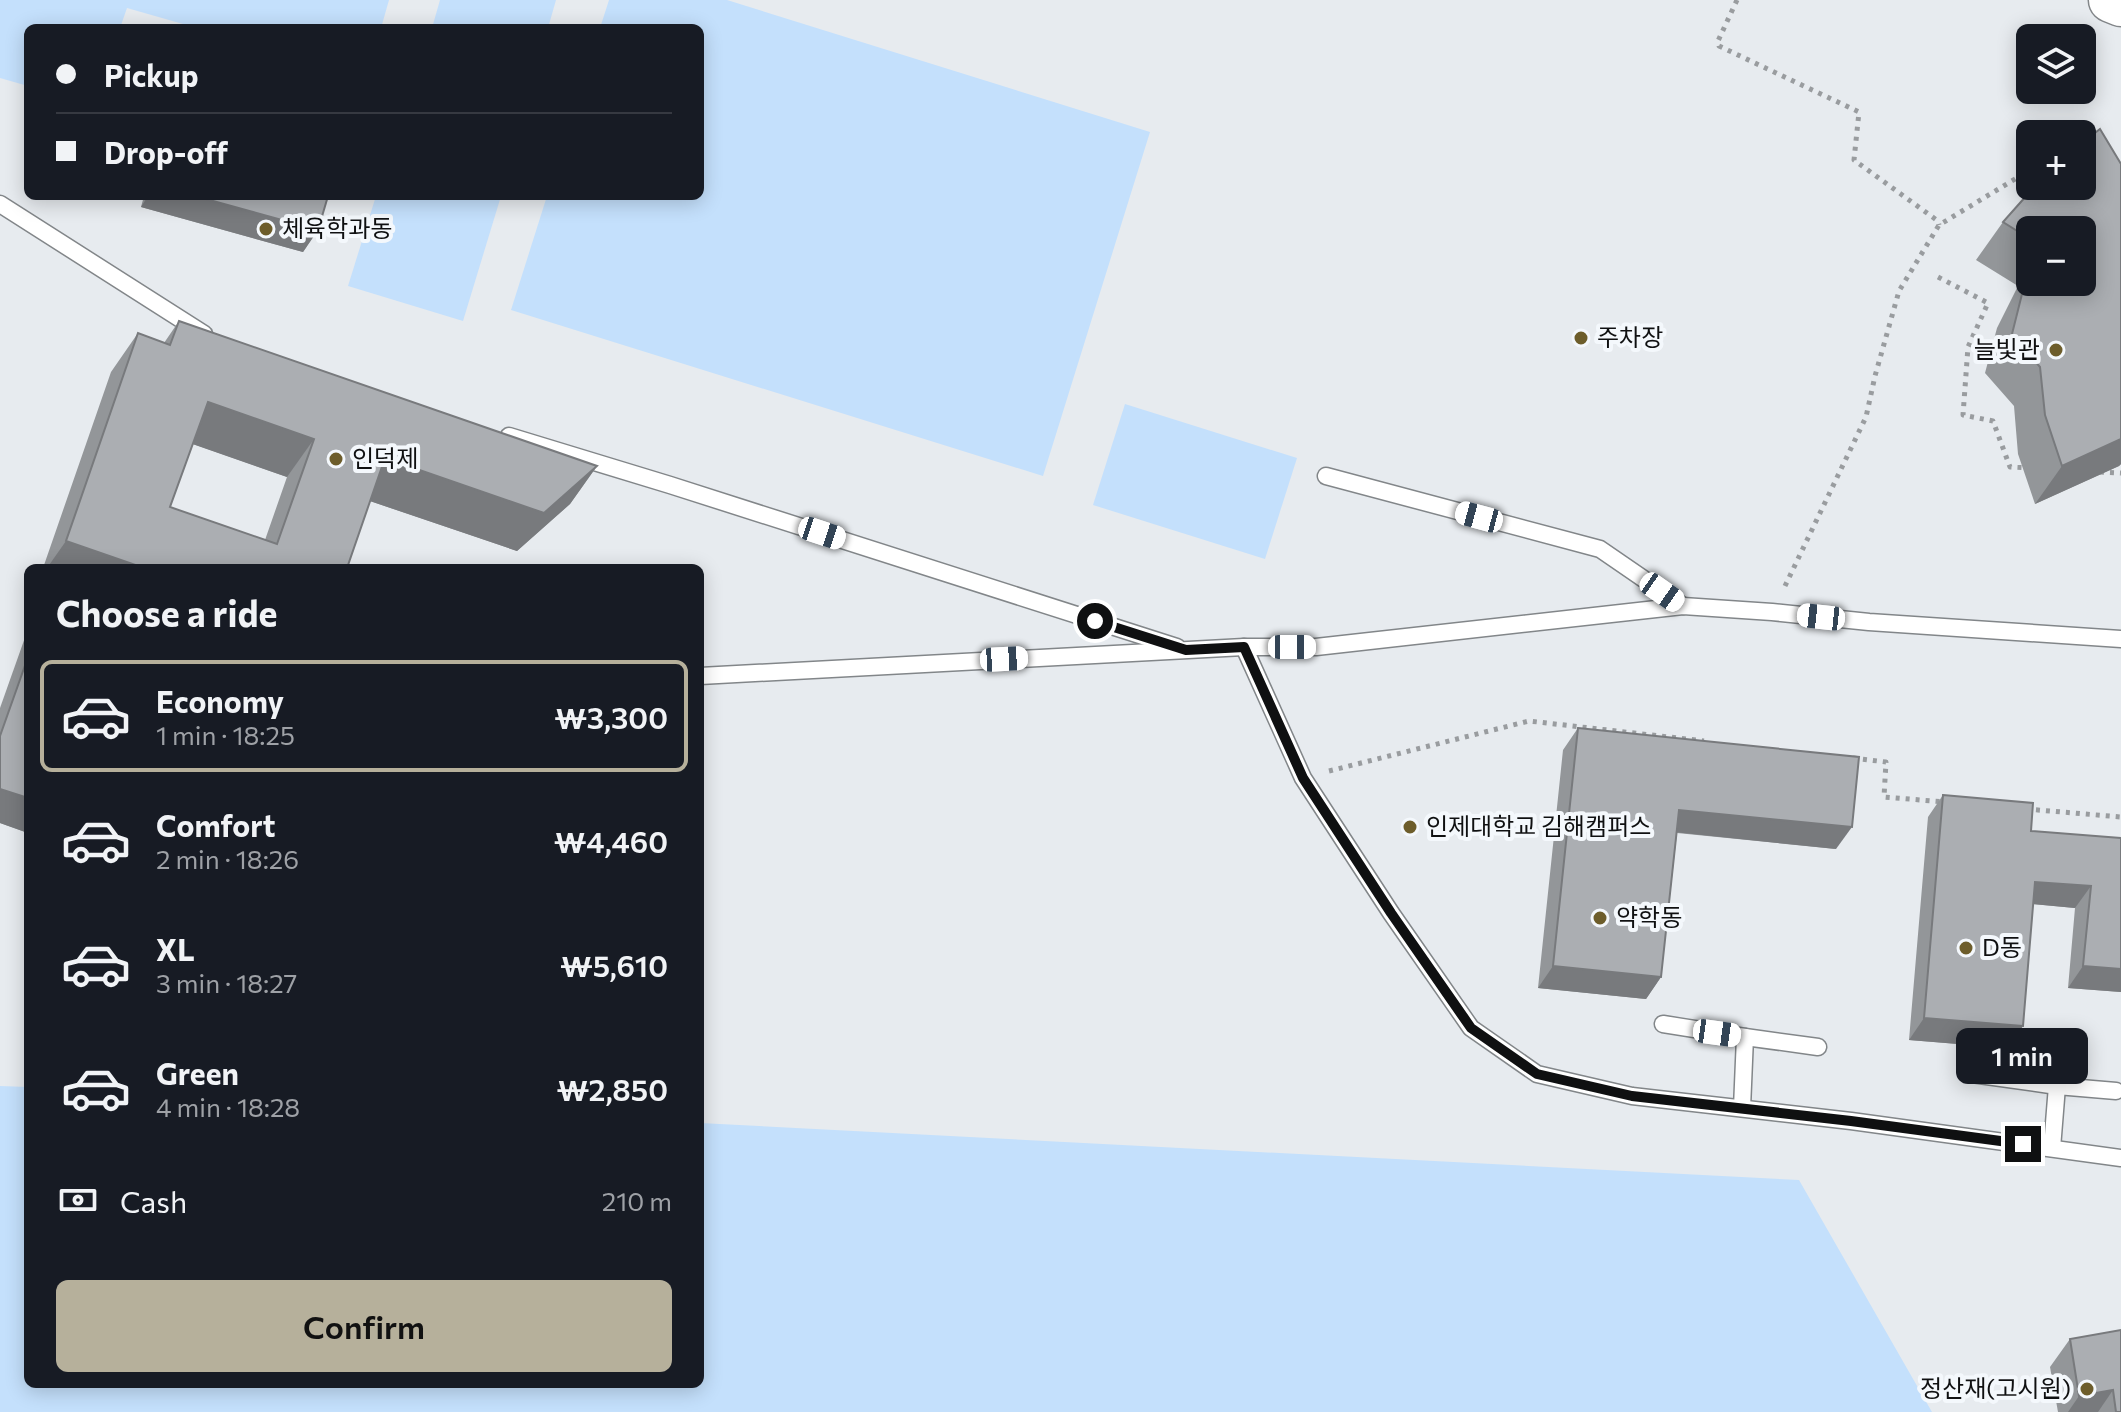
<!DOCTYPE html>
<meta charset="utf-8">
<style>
:root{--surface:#171b24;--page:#20242c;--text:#f1f3f6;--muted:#9ea1a6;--line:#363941;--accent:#b6b09b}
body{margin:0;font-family:Commissioner,"Noto Sans KR",sans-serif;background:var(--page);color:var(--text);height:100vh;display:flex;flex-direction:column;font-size:30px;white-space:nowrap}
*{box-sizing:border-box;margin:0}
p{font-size:26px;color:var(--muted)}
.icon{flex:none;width:44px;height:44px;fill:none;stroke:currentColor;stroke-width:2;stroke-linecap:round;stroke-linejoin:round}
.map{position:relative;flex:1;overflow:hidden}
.side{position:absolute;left:24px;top:564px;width:680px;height:824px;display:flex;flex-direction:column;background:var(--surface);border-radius:12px;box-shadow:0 4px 20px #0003}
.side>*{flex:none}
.top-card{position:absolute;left:24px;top:24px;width:680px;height:176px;border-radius:12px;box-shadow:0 4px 20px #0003;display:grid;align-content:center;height:176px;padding:0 32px;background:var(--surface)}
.controls{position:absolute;left:2016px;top:24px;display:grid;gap:16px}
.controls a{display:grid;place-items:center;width:80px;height:80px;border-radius:12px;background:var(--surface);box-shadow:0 4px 20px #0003;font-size:40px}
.end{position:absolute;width:36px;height:36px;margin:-18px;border:10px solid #0f1011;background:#fff;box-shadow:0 0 0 4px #fff}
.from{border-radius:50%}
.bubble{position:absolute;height:56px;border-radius:12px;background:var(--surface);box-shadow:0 4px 20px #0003;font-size:26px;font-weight:600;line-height:56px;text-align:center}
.car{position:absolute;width:24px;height:48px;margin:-24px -12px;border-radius:10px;box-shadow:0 0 6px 2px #0007;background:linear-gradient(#fff 24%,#345 0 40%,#fff 0 76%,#345 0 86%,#fff 0)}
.top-card b{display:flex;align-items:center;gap:28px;height:76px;font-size:30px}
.top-card b+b{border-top:2px solid var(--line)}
.top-card i{width:20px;height:20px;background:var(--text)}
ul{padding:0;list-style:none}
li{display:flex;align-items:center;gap:24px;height:112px;margin:0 16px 12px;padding:0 16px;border:4px solid transparent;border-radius:12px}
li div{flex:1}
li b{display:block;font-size:30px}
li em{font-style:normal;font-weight:600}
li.on{border-color:var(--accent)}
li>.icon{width:72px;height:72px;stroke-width:1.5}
h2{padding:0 32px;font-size:36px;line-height:96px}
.pay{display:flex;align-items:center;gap:20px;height:88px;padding:0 32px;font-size:30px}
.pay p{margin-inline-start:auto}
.action{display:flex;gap:16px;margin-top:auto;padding:16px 32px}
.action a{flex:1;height:92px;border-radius:12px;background:var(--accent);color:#111;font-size:32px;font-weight:600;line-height:92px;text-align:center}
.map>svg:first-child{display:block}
</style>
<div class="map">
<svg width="2121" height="1412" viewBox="0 0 2121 1412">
<rect width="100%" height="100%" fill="#e7ebef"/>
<g fill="#c4e0fc">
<polygon points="0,0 389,0 381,28 197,28 127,8 120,28 28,28 28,86 0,78"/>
<polygon points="440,0 556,0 548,28 432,28"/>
<polygon points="609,0 727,0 1150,132 1043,476 511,310 547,196 700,196 700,28 600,28"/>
<polygon points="376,196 501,196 463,321 348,286"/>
<polygon points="1125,404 1297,458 1265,559 1093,505"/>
<polygon points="0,1086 28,1087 28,1384 700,1384 700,1123 1799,1180 1932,1412 0,1412"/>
</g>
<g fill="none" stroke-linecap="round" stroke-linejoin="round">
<defs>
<g id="service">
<polyline points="0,204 204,334"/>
<polyline points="509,436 670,485 1177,647"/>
<polyline points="1326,476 1600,549 1683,606"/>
<polyline points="1244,647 1303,778 1391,913 1471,1028 1537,1074 1632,1096 1851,1121 2121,1158"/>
<polyline points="700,676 1244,647 1316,647 1683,606 1772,612 1869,622 2121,639"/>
<polyline points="1663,1024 1745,1037 1742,1108"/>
<polyline points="1745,1037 1818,1047"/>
<polyline points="1972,1074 2057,1086 2052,1148"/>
<polyline points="2057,1086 2116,1091"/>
</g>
<polyline id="secondary" points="2111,0 2121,4"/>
</defs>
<use href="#service" stroke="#828689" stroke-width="19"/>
<use href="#secondary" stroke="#828689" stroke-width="47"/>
<g stroke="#999c9f" stroke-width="5" stroke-dasharray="4 6" stroke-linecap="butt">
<polyline points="1737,0 1718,41 1719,46 1859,112 1854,160 1938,221 1939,225"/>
<polyline points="1938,277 1988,303 1968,347 1963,415 1993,421 2010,467 2030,468"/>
<polyline points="2100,472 2121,473"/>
<polyline points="1785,586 1866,417 1875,376 1899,291 1939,225 2030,170"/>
<polyline points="1853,758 1886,762 1884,797 1945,802"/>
<polyline points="1329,771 1529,721 1704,741"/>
<polyline points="2026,809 2121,817"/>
</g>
<use href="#service" stroke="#fff" stroke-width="16"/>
<use href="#secondary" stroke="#fff" stroke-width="44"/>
</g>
<g fill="#939699" fill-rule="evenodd">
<path d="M2100 129 2121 164V464L2119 466 2035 504 2018 454 2014 406 1985 373 1997 328 2018 286 1976 260 2003 222 2035 186H2082V143ZM2030 230H2082V282H2030Z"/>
<polygon points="144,196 328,196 318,230 303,252 141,207"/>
<path d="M179 321 597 466 570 504 517 551 370 501 347 568H43L111 372 138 333 164 343ZM193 444 287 477 265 540 170 507Z"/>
<polygon points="28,629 28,833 0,823 0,708"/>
<polygon points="1578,728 1836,849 1677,833 1661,977 1646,999 1538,988 1563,750"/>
<polygon points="1943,795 2031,831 2121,838 2121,992 2068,988 2075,908 2033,904 2023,1026 2007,1048 1909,1040 1928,817"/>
<polygon points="2121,1330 2121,1412 2058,1412 2050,1367 2070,1339"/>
</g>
<g fill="#787a7d">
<polygon points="148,196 195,196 318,230 303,252 141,207"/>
<polygon points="208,402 314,439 287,477 181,440"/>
<polygon points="2121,439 2121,464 2119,466 2035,504 2062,466"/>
<polygon points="385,458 597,466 570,504 517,551 358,497"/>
<polygon points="66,541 144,568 47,568"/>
<polygon points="0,789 28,798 28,833 0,823"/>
<polygon points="1679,810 1852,827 1836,849 1664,831"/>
<polygon points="2035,882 2091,886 2075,908 2020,903"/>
<polygon points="1553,966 1661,977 1646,999 1538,988"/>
<polygon points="2083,966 2121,969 2121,992 2068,988"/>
<polygon points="1924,1018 2023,1026 2007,1048 1909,1040"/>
<polygon points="2113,1390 2098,1412 2068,1412 2079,1396"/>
</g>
<g fill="#abaeb2" stroke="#787a7d" stroke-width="2" fill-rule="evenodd">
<polygon points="2100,129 2121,164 2121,439 2062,466 2045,415 2040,367 2012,334 2023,290 2030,277 2030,282 2082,282 2082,230 2030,230 2030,239 2003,222 2035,186 2082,186 2082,143"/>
<polygon points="195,196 328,196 318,230"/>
<path d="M179 321 597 466 544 513 385 458 347 568H144L66 541 138 333 170 345ZM208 402 314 439 277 544 170 507Z"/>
<polygon points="28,657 28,798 0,789 0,736"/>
<polygon points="1578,728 1859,757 1852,827 1679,810 1661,977 1553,966"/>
<polygon points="1943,795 2033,803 2031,831 2121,838 2121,969 2083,966 2091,886 2035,882 2023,1026 1924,1018"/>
<polygon points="2121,1330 2121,1412 2116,1412 2113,1390 2079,1396 2070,1339"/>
</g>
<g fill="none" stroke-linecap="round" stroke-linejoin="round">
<polyline stroke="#0f1011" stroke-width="10" points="1095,621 1186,650 1244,647 1303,778 1391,913 1471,1028 1537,1074 1632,1096 1851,1121 2023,1144"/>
</g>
<g fill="#6d5d2b" stroke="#f4f8fc" stroke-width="3">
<circle cx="266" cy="229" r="8"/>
<circle cx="1581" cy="338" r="8"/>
<circle cx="2056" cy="350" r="8"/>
<circle cx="336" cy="459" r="8"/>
<circle cx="1410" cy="827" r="8"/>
<circle cx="1600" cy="918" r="8"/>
<circle cx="1966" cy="948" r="8"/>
<circle cx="2087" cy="1389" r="8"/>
</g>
<g text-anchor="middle" stroke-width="8" stroke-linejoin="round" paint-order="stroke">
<g font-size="24" fill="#0f1011" stroke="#f4f8fc" text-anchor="start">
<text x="282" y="237">체육학과동</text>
<text x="1597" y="346">주차장</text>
<text x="2040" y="358" text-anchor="end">늘빛관</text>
<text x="352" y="467">인덕제</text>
<text x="1426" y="835">인제대학교 김해캠퍼스</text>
<text x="1616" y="926">약학동</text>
<text x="1982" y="956">D동</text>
<text x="2071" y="1397" text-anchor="end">정산재(고시원)</text>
</g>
</g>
</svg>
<div class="controls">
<a><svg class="icon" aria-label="layers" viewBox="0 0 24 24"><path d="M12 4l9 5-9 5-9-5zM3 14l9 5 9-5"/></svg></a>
<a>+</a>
<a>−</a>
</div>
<i class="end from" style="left:1095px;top:621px"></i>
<i class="end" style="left:2023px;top:1144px"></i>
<div class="bubble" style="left:1956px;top:1028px;width:132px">1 min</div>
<i class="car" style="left:1479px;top:517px;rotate:285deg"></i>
<i class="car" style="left:822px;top:533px;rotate:108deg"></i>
<i class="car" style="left:1662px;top:592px;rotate:125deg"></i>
<i class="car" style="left:1821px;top:617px;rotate:276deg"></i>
<i class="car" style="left:1292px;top:647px;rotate:90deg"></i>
<i class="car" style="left:1004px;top:659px;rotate:87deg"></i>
<i class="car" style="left:1717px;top:1033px;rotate:98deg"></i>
<div class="top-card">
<b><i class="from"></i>Pickup</b>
<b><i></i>Drop-off</b>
</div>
<section class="side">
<h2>Choose a ride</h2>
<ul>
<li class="on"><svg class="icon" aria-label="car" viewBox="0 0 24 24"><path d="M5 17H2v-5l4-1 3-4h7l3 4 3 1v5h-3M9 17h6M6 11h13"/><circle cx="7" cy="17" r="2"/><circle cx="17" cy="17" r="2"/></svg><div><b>Economy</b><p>1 min · 18:25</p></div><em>₩3,300</em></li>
<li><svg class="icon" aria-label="car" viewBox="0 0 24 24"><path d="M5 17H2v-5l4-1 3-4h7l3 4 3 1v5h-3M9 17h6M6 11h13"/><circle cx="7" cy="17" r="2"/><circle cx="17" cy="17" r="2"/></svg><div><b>Comfort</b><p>2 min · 18:26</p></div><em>₩4,460</em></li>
<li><svg class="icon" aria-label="car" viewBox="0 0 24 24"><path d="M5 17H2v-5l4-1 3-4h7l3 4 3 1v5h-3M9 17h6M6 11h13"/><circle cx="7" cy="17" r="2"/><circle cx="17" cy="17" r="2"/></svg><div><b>XL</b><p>3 min · 18:27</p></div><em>₩5,610</em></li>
<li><svg class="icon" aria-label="car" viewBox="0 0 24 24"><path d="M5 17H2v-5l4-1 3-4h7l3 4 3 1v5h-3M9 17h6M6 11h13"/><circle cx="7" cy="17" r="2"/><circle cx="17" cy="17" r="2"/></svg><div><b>Green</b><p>4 min · 18:28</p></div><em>₩2,850</em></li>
</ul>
<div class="pay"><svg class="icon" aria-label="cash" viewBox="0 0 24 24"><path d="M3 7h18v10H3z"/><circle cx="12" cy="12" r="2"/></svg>Cash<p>210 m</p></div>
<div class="action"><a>Confirm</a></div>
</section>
</div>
